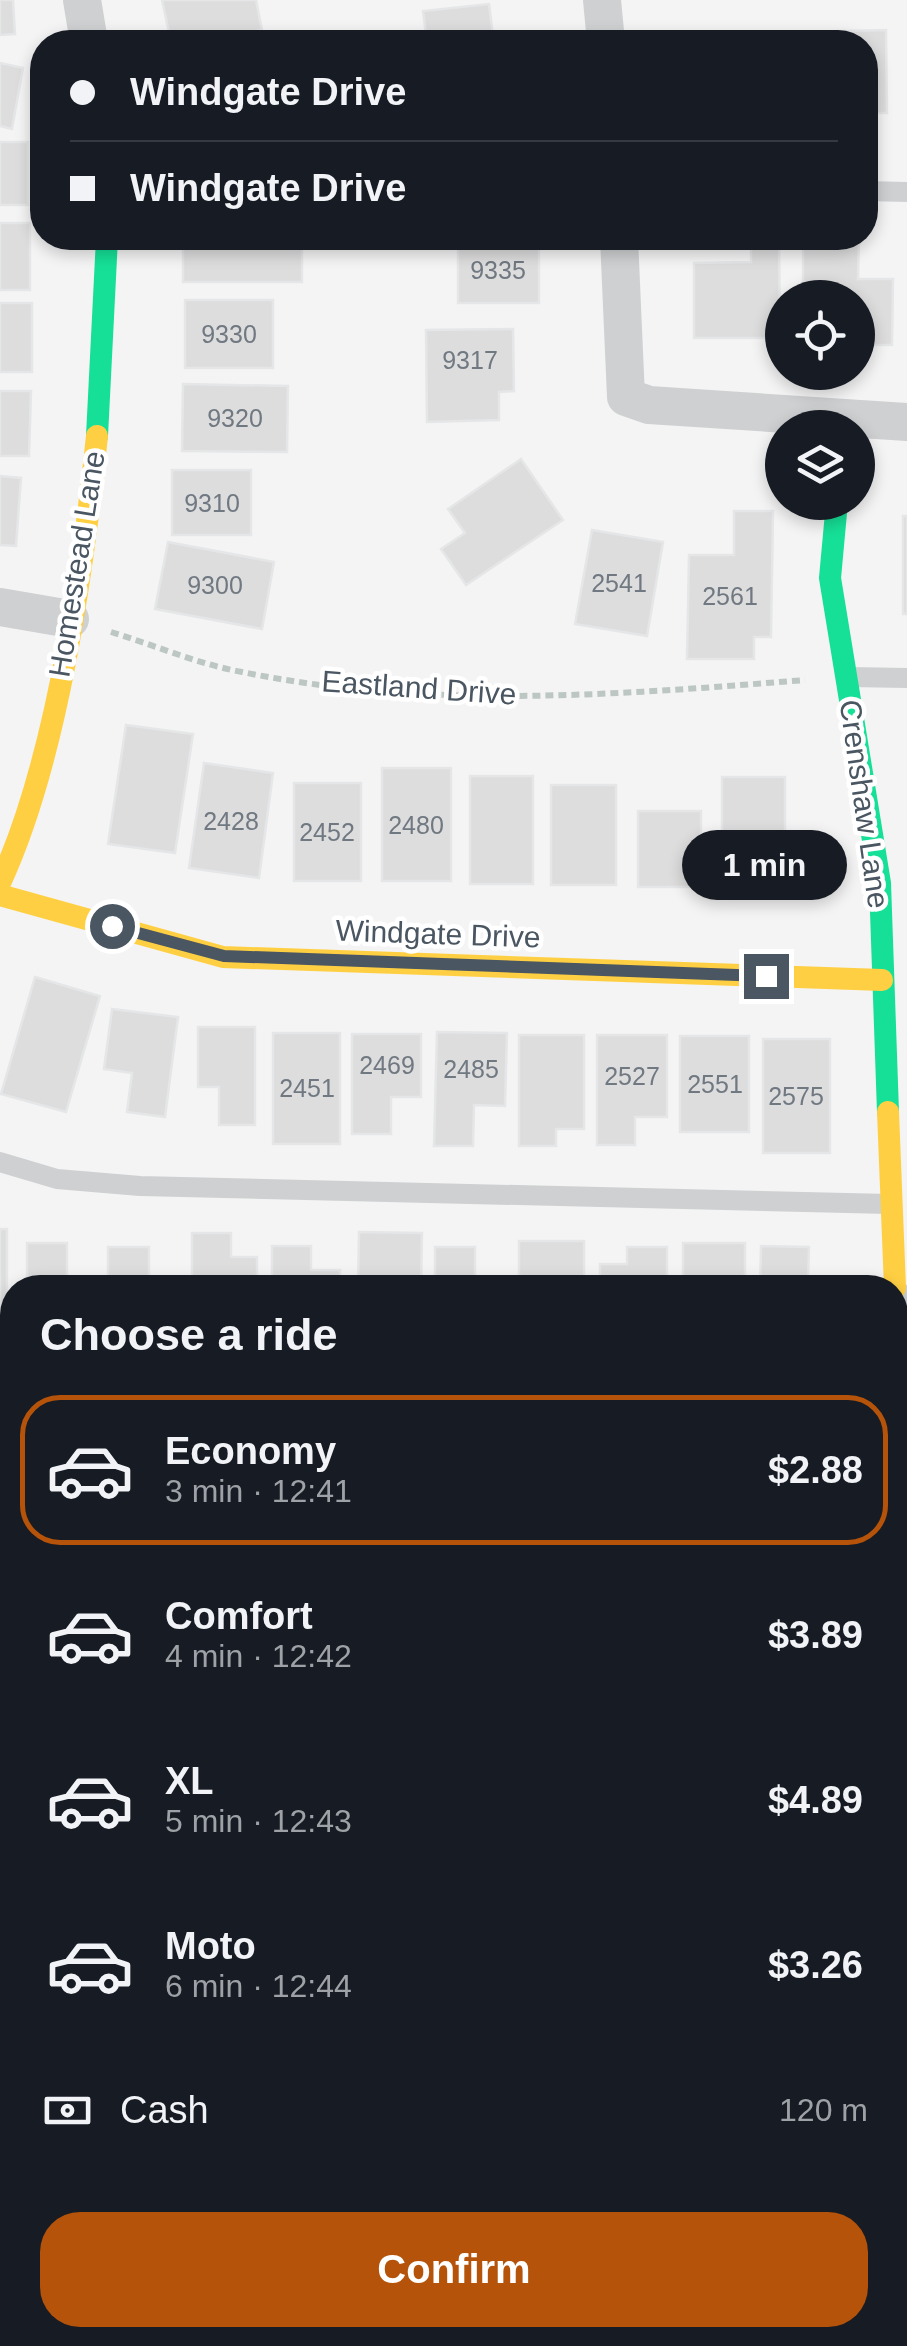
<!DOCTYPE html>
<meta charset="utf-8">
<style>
:root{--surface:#171b24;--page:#242831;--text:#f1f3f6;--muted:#9ea1a6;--line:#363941;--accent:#b45309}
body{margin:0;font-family:Helvetica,sans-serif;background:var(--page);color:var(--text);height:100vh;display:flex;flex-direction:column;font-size:38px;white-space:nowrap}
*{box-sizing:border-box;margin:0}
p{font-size:32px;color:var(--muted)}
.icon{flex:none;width:55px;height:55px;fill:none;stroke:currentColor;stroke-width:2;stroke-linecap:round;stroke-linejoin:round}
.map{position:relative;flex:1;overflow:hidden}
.panel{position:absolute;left:0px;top:1275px;width:908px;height:1072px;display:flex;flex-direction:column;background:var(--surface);border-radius:40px 40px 0 0;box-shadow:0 5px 15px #0003}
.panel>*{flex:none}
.banner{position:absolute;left:30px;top:30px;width:848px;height:220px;border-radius:40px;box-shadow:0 5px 15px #0003;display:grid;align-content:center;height:220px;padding:0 40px;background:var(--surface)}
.buttons{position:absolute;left:765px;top:280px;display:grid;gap:20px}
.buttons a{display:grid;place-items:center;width:110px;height:110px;border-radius:50%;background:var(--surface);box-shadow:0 5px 15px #0003;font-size:50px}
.end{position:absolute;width:45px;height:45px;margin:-22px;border:12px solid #4a5661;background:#fff;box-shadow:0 0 0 5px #fff}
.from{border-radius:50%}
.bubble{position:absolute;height:70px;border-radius:35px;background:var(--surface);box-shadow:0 5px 15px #0003;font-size:32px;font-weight:700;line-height:70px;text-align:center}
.banner b{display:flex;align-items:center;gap:35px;height:95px;font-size:38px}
.banner b+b{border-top:2px solid var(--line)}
.banner i{width:25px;height:25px;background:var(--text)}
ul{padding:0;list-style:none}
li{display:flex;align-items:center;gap:30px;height:150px;margin:0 20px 15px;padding:0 20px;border:5px solid transparent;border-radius:40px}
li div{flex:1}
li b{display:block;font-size:38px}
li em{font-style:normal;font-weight:700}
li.selected{border-color:var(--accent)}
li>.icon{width:90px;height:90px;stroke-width:1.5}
h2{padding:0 40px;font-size:45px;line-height:120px}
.pay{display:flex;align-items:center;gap:25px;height:110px;padding:0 40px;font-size:38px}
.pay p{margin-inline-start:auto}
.primary-button{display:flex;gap:20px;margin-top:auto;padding:20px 40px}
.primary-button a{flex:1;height:115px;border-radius:40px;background:var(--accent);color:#fff;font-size:40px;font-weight:700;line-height:115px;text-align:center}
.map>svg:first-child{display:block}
</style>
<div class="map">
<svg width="907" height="2346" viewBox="0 0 907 2346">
<rect width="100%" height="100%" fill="#f4f4f4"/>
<polygon fill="#e8e7e3" points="895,1958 907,1959 907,2346 809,2346 809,2335 895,2335"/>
<g fill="#ddddde" stroke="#e5e6e7" stroke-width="2.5">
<polygon points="0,0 13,0 15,34 0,35"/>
<polygon points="162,0 256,0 262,30 198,42 171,42"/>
<polygon points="489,4 493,36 527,33 528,42 427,42 423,11"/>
<polygon points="886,30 887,113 865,113 865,42 803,42 803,32"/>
<rect x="699" y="33" width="84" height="9"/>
<polygon points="0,63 23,68 12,129 0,126"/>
<rect x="0" y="142" width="28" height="63"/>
<rect x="0" y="223" width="30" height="67"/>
<rect x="183" y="238" width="119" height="44"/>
<rect x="458" y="238" width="81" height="65"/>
<polygon points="751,238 779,238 780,338 694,338 694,263 751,262"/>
<polygon points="803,238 859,238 858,279 893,279 892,345 858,345 858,298 803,298"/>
<rect x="185" y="300" width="88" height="68"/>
<rect x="0" y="303" width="32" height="69"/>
<polygon points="513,329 514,391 499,392 499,420 427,422 426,330"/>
<polygon points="183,384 288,386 287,452 182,451"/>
<polygon points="0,391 31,391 29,456 0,456"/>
<polygon points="521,459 563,520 466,585 441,549 465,533 448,509"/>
<rect x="172" y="470" width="79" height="65"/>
<polygon points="0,476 21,478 16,546 0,545"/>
<polygon points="734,511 773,511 771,637 754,637 754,659 687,659 689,555 734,555"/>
<rect x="903" y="516" width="4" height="98"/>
<polygon points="592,530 663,542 647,636 575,624"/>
<polygon points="168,542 274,562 262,629 155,609"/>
<polygon points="126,725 193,734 175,853 108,844"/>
<polygon points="204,763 273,773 259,878 189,868"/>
<rect x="382" y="768" width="69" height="113"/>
<rect x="470" y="776" width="63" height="108"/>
<rect x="722" y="777" width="63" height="113"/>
<rect x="294" y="783" width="67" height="98"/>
<rect x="551" y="785" width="65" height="100"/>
<rect x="638" y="811" width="63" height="76"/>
<polygon points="35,977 100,996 66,1112 1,1094"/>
<polygon points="112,1009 178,1017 165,1117 127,1112 132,1073 104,1069"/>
<polygon points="198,1027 255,1027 255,1125 219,1125 219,1087 198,1087"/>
<polygon points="437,1032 507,1033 505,1106 474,1105 473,1146 434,1146"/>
<rect x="273" y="1033" width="67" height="111"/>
<polygon points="352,1034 421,1034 421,1097 391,1097 391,1134 352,1134"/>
<polygon points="519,1035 584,1035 584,1129 556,1129 556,1146 519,1146"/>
<polygon points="597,1035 667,1035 667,1117 635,1117 635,1145 597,1145"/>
<rect x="680" y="1036" width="69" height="96"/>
<rect x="763" y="1039" width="67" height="114"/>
<rect x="0" y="1229" width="7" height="115"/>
<polygon points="359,1232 422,1233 421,1288 358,1288"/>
<polygon points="192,1233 231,1233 231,1257 257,1257 257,1288 192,1288"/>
<rect x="519" y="1241" width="65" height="47"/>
<polygon points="27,1243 67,1243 67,1280 96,1280 96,1288 27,1288"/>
<rect x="683" y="1243" width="62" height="45"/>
<polygon points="272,1246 311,1246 311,1270 340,1270 340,1288 272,1288"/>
<polygon points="761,1246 809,1247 808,1279 829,1280 829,1288 760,1288"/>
<polygon points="108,1247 149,1247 149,1286 167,1288 108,1288"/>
<rect x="435" y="1247" width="40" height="41"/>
<polygon points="627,1247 667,1247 667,1288 600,1288 600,1264 627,1264"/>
<rect x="0" y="1490" width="7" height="114"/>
<polygon points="895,2095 907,2095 907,2238 900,2237 900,2202 895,2202"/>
<rect x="26" y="2335" width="72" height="11"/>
<rect x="117" y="2335" width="69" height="11"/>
<rect x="206" y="2335" width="79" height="11"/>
</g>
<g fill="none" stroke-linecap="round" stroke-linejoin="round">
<path stroke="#bcc7c4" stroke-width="6" stroke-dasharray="8 5" stroke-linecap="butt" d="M111 632C154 645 198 664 242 672 428 710 618 695 805 680"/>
<g stroke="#ced0d2" stroke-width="20">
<polyline points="865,191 907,192"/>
<polyline points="849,677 907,678"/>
<polyline points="0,1162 57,1179 140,1186 889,1204"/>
<polyline points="0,1638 12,1639"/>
<polyline points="895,1653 907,1653"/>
<polyline points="895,2064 907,2064"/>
<polyline points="871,2335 871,2346"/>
</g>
<g stroke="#ced0d2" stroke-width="38">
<polyline points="82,0 89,42"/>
<polyline points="602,0 606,42"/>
<polyline points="619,238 626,397 649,405 907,422"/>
<polyline points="0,607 70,619"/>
<polyline points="895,1300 900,1415 895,1424"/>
<polyline points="0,1401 12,1401"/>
<polyline points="0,2221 12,2219"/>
<polyline points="397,2335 400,2346"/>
</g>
<g stroke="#16e098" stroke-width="22">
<polyline points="97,436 107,238"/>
<polyline points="837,502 830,578 880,883 888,1112"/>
</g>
<g stroke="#ffcf43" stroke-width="22">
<path d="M0 883C57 760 83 571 97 436"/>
<polyline points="0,895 223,957 882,980"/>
<polyline points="888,1112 895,1288"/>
<polyline points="0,1766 12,1767"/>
<polyline points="895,1785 907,1786"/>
<polyline points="895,1904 907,1904"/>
</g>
<polyline stroke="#f24e42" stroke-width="22" points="0,1878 12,1878"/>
</g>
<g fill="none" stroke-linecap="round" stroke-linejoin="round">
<polyline stroke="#4a5661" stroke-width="12" points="112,926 224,956 766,976"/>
</g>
<g text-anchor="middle" stroke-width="9" stroke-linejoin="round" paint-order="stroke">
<g font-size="25" fill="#707881">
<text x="498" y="279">9335</text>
<text x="229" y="343">9330</text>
<text x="470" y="369">9317</text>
<text x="235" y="427">9320</text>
<text x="212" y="512">9310</text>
<text x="619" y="592">2541</text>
<text x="215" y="594">9300</text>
<text x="730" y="605">2561</text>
<text x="231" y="830">2428</text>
<text x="416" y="834">2480</text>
<text x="327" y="841">2452</text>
<text x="387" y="1074">2469</text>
<text x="471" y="1078">2485</text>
<text x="632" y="1085">2527</text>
<text x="715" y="1093">2551</text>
<text x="307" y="1097">2451</text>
<text x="796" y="1105">2575</text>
</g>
<g font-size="30" fill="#4a5661" stroke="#fff">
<text transform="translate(77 564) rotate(-81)" y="10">Homestead Lane</text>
<text transform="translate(419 688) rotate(4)" y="10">Eastland Drive</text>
<text transform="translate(864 804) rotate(82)" y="10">Crenshaw Lane</text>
<text transform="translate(438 934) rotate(2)" y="10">Windgate Drive</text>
</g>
</g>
</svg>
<div class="buttons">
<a><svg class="icon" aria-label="locate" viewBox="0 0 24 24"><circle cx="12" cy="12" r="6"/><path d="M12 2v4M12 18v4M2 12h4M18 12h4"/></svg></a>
<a><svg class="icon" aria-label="layers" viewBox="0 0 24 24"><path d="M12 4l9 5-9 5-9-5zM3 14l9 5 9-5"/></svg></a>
</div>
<i class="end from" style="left:112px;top:926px"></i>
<i class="end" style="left:766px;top:976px"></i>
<div class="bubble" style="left:682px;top:830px;width:165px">1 min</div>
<div class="banner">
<b><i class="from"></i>Windgate Drive</b>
<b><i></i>Windgate Drive</b>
</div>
<section class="panel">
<h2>Choose a ride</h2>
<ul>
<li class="selected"><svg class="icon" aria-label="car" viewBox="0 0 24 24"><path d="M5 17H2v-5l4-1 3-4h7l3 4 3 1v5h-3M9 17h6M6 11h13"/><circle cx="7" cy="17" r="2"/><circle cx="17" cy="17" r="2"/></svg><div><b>Economy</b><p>3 min · 12:41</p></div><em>$2.88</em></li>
<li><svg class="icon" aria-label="car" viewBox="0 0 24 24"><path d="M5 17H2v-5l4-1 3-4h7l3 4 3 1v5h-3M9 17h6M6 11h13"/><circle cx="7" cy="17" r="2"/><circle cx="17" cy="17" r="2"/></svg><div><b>Comfort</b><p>4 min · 12:42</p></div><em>$3.89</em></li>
<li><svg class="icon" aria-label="car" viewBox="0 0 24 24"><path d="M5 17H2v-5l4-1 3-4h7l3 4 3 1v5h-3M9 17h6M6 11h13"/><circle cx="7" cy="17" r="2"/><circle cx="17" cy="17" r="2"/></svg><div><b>XL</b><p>5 min · 12:43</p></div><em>$4.89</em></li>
<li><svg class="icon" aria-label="car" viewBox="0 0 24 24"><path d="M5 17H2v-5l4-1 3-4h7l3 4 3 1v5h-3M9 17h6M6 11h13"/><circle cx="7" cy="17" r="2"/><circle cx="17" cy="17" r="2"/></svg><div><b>Moto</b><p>6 min · 12:44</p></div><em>$3.26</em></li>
</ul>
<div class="pay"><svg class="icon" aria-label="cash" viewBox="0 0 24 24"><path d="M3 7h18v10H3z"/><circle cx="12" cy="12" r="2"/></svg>Cash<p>120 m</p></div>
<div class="primary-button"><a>Confirm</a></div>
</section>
</div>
